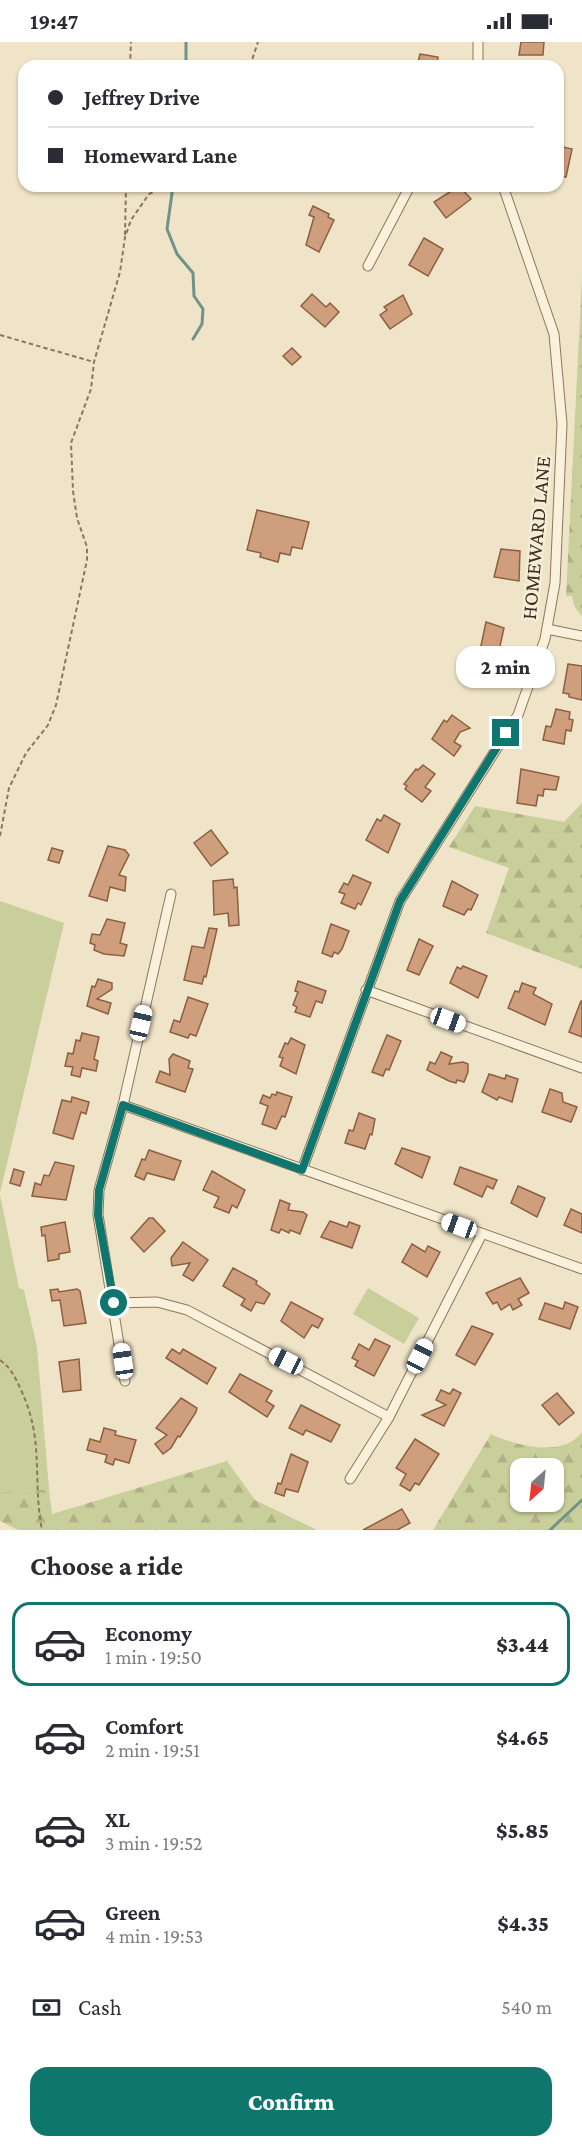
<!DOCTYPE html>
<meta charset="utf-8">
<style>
:root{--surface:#fff;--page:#f2f2f3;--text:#2b2b33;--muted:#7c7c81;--line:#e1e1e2;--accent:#0f766e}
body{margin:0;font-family:"Crimson Pro",serif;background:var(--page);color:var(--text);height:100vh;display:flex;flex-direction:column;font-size:22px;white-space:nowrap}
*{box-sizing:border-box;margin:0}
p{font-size:20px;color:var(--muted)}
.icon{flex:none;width:33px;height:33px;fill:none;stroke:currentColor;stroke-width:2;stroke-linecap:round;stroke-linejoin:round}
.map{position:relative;height:1488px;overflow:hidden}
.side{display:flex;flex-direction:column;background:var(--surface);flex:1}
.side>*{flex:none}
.banner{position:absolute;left:18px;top:18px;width:546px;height:132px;border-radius:18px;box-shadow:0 2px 4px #0004;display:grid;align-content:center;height:132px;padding:0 30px;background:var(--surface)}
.needle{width:39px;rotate:207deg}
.buttons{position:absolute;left:510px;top:1416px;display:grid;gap:12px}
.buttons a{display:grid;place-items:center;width:54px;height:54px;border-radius:12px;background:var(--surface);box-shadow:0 2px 4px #0004;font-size:30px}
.end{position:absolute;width:27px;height:27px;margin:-14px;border:8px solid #0f766e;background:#fff;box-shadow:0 0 0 3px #fff}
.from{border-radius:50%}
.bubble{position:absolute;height:42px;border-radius:18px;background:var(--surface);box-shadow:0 2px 4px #0004;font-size:20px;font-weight:800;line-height:42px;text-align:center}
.car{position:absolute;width:18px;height:36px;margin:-18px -9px;border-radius:8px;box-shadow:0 0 4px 2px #0007;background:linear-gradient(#fff 24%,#345 0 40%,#fff 0 76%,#345 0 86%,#fff 0)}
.banner b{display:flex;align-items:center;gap:21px;height:57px;font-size:22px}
.banner b+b{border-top:2px solid var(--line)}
.banner i{width:15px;height:15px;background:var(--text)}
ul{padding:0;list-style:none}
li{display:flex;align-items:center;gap:18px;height:84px;margin:0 12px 9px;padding:0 18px;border:3px solid transparent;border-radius:18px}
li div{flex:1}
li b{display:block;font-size:22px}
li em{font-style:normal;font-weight:800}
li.on{border-color:var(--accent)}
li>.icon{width:54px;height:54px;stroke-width:1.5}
h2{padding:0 30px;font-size:27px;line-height:72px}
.pay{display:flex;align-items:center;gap:15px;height:66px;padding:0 30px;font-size:22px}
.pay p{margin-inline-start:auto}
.action{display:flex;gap:12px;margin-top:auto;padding:12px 30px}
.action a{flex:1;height:69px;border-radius:18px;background:var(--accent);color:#fff;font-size:24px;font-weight:800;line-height:69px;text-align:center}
.status{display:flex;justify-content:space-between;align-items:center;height:42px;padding:0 30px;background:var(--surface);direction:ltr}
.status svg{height:16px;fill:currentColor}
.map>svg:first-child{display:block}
</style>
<div class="status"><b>19:47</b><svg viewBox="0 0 49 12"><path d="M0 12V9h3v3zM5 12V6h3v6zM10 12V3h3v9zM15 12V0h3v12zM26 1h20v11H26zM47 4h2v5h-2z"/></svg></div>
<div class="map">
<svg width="582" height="1488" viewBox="0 0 582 1488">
<defs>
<pattern id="forest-firs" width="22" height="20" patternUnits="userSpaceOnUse" patternTransform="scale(1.5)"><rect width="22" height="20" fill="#c9cf9b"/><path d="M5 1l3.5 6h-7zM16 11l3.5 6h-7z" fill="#aeb285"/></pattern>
</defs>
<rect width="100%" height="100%" fill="#f0e4c8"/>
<g fill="url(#forest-firs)" fill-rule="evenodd">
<polygon points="582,235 582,574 574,564 572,554 566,554"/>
<polygon points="582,761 582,927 486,891 509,826 449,805 475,764 564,780"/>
<path d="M582 1390V1488H433L491 1392C517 1404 563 1416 582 1390ZM520 1426H554V1460H520Z"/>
<polygon points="227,1419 255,1458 317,1488 18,1488 0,1479 0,1450 49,1447 52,1472"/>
</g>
<g fill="#c9cf9b">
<polygon points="0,859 64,881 0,1151"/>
<polygon points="0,1153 19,1246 24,1248 37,1305 49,1447 0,1450"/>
<polygon points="368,1246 419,1276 404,1302 353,1272"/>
</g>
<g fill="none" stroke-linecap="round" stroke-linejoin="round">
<g stroke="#6f938a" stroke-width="3">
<polyline points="186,24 186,0"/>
<polyline points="173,144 167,187 177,212 193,231 194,254 203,267 202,282 193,297"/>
<polyline points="550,1488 582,1458"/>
</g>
</g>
<g fill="#cf9f7d" stroke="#8d5f41" stroke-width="1.5">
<polygon points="521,0 544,0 543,13 519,13"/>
<polygon points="420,12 438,15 437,24 417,24"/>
<polygon points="558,104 572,107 566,135 558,133"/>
<polygon points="459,144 471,157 446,176 434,160"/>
<polygon points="313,164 329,172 328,175 334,178 319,210 306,203 314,175 309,173"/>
<polygon points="424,196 443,207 428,234 409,223"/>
<polygon points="312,252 326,265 330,261 339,270 325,285 301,264"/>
<polygon points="403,253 412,272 390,287 380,273 387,268 384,265"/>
<polygon points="292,306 301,315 292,323 283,314"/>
<polygon points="257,468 309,480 302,507 292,505 290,513 280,511 278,520 260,515 261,511 247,508"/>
<polygon points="501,507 520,509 519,539 494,535"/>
<polygon points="486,580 504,586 500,604 490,625 480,621 482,614 479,613"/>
<polygon points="568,622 582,624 582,658 569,655 569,652 563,651"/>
<polygon points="556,667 570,670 569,677 573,678 571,689 566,688 564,702 543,698 546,684 551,685"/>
<polygon points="452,673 470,686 460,690 454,700 461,704 454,714 432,697 444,678 447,680"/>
<polygon points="423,723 435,732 425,745 431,749 422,760 405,747 407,744 404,742 416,727 418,728"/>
<polygon points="521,727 559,735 556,748 544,747 543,754 538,753 536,764 517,761"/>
<polygon points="384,773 400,782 388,811 366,798 377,777 381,779"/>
<polygon points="211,788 228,811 211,824 194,801"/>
<polygon points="108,804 125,808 129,813 119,833 126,835 125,849 110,845 107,859 89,854"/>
<polygon points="52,806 63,809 59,821 48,818"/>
<polygon points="353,833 371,841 361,863 358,861 355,867 341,861 345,852 339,850 344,841 348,843"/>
<polygon points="233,837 234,846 237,845 239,883 229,884 228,871 214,873 213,839"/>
<polygon points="452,839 478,853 471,868 468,867 464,873 443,864"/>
<polygon points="107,877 125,881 120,901 127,903 124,914 104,912 94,908 95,903 90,901 92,892 100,893"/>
<polygon points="331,882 349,889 342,907 338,912 334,910 332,915 322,911"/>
<polygon points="209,886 217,887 206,935 204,934 202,942 184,938 192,904 204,906"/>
<polygon points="419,897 433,904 419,933 407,928"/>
<polygon points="463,924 487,934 478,956 450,941 457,925 461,927"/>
<polygon points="98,937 112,941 112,947 97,957 111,961 108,972 87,964 92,944 95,945"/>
<polygon points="298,939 326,949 322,961 316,959 310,975 295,970 297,965 293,963 298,950 295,949"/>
<polygon points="522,941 536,946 533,952 552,962 545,983 508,966 515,949 519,950"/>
<polygon points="188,955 208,962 196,994 190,992 188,996 170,990 174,978 180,980"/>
<polygon points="581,959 582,959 582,995 569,990"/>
<polygon points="82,991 99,995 94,1017 98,1019 96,1029 82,1026 80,1035 71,1033 73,1025 65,1024 68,1011 73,1012 76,998 80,999"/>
<polygon points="387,993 401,999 389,1028 386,1027 383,1034 372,1030"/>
<polygon points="291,996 305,1003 296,1032 280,1024 283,1016 279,1015 285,1001 288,1002"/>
<polygon points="441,1010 452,1015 449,1022 463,1020 468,1022 468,1030 464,1040 457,1038 456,1041 449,1039 427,1028 430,1020 435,1022"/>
<polygon points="173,1012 190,1019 188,1026 193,1027 185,1050 156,1040 160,1029 170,1033 169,1017"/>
<polygon points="489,1032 505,1037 506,1033 518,1037 512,1060 499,1055 497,1058 482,1050"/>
<polygon points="550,1047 562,1051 563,1060 577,1065 571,1080 542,1070"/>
<polygon points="277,1050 292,1055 285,1075 282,1074 276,1087 262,1082 268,1064 260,1061 263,1053 270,1056 272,1052 276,1053"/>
<polygon points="72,1055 89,1060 86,1072 81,1070 73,1097 53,1091 62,1058 71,1060"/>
<polygon points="359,1071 375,1077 372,1093 370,1092 365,1107 345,1101 349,1088 353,1089"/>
<polygon points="402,1106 430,1115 422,1136 395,1122"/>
<polygon points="149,1108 181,1119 174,1138 147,1131 144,1138 135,1134 142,1117 145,1118"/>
<polygon points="55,1120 74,1124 66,1158 32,1154 35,1141 41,1143 44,1133 49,1134"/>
<polygon points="460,1125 497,1138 493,1147 487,1144 482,1155 454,1142"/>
<polygon points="14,1127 24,1130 20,1144 10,1141"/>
<polygon points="212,1129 245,1148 237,1166 232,1163 229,1171 214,1165 219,1155 203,1148"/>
<polygon points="518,1144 545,1156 537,1175 511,1161"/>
<polygon points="280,1158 290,1162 288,1168 303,1170 307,1173 300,1192 290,1188 289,1191 281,1187 279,1191 271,1188"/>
<polygon points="571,1167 582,1172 582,1191 564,1183"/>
<polygon points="149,1176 153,1176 165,1189 144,1210 131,1196"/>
<polygon points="330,1179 347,1185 349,1180 360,1184 352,1206 321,1195"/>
<polygon points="65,1180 70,1210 59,1212 59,1217 48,1219 45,1193 42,1194 41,1185"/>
<polygon points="183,1200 208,1218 193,1239 183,1233 190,1221 172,1224 171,1216"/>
<polygon points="412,1202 425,1210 428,1204 440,1210 427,1235 402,1220"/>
<polygon points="233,1226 257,1239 256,1242 270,1252 264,1262 256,1260 251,1269 241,1263 245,1257 223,1244"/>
<polygon points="520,1236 529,1251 518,1257 522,1263 513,1268 510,1262 501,1268 497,1260 493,1262 486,1251"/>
<polygon points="58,1247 59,1250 77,1247 80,1249 86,1281 64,1284 60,1258 52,1259 50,1248"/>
<polygon points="291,1260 323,1277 318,1286 312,1283 304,1296 281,1279"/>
<polygon points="565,1260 578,1265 570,1287 539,1277 545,1261 563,1267"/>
<polygon points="472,1284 493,1292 475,1323 456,1313"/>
<polygon points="375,1297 390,1304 374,1334 355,1324 358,1319 352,1316 359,1302 369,1308"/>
<polygon points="172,1307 180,1312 183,1307 216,1326 207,1342 166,1316"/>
<polygon points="79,1317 81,1348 63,1350 59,1320"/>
<polygon points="240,1332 272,1349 266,1359 274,1364 267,1375 229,1350"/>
<polygon points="453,1347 461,1351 444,1384 422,1373 446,1363 436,1358 441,1348 450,1352"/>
<polygon points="557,1351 574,1371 559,1383 542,1363"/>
<polygon points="181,1356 197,1366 196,1370 180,1395 178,1394 171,1406 163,1412 155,1402 167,1393 156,1386"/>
<polygon points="301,1363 340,1383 331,1400 306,1388 303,1393 289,1386"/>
<polygon points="104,1386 116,1389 115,1393 136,1398 129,1421 115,1417 113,1423 105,1420 107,1413 87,1408 90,1397 100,1400"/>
<polygon points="415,1397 439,1412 419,1443 415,1441 410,1449 400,1443 406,1432 396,1426"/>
<polygon points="291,1412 308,1420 298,1450 286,1447 284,1454 275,1451 278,1441 281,1442"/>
<polygon points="402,1467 410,1481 397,1488 363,1488"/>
</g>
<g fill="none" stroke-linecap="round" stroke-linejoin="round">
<defs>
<g id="minor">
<polyline points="478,24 478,0"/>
<polyline points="368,224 410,144"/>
<polyline points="547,587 582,594"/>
<polyline points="366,948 582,1026"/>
<polyline points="123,1063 582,1227"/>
<polyline points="302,1128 400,859 518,673 545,597 555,541 562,382 554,292 503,144"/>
<polyline points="114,1261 157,1260 187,1268 389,1375"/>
<polyline points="125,1339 98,1173 99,1148 123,1063 171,852"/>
<polyline points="350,1437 389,1375 482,1192"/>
</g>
</defs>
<use href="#minor" stroke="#8d765c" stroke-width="11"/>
<g stroke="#8d765c" stroke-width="2" stroke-dasharray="4.5 3" stroke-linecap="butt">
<polyline points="130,24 131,0"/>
<polyline points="250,24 258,0"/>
<polyline points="125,193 126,144"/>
<polyline points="0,293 94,320"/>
<polyline points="0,794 9,746 26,711 48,683 56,663 87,518 87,505 77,476 73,449 71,401 91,347 94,320 120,230 125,195 131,178 149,152 166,144"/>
<path d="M0 1318C11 1326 15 1335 21 1348 45 1399 32 1437 42 1488"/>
</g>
<use href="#minor" stroke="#faf1dc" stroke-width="9"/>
</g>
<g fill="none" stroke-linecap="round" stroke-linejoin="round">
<polyline stroke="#0f766e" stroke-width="8" points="114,1261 98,1173 99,1148 123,1063 302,1128 400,859 506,691"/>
</g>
<g text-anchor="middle" stroke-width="5" stroke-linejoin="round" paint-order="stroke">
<g font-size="21" fill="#3d2e20" stroke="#f7eed8">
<text transform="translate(536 496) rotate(-85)" y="7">HOMEWARD LANE</text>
</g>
</g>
</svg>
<div class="buttons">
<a><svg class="needle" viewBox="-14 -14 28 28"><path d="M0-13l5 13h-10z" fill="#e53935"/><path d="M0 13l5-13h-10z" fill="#7c7c81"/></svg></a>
</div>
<i class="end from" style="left:114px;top:1261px"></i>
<i class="end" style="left:506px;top:691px"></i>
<div class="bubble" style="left:456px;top:604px;width:99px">2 min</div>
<i class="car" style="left:448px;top:978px;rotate:110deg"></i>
<i class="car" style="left:141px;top:981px;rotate:13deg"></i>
<i class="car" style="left:459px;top:1184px;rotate:290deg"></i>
<i class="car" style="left:420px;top:1314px;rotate:27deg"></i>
<i class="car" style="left:123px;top:1319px;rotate:352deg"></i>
<i class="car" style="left:286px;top:1319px;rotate:297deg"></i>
<div class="banner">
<b><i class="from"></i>Jeffrey Drive</b>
<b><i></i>Homeward Lane</b>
</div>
</div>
<section class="side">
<h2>Choose a ride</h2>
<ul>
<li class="on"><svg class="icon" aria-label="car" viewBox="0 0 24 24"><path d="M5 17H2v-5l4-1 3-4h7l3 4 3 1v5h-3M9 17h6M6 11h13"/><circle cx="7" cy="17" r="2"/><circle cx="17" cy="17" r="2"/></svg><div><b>Economy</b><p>1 min · 19:50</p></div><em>$3.44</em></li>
<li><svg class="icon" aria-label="car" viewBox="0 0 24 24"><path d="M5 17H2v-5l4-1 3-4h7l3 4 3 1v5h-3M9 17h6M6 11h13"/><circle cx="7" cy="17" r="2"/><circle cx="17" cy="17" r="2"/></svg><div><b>Comfort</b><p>2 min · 19:51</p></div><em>$4.65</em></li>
<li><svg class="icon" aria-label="car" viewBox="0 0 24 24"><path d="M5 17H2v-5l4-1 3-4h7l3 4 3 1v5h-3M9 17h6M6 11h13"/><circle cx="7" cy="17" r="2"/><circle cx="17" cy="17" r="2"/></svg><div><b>XL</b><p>3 min · 19:52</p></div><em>$5.85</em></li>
<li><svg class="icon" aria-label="car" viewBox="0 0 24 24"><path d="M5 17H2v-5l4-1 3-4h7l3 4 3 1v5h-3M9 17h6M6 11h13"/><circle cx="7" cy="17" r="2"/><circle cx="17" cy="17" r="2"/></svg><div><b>Green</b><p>4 min · 19:53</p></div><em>$4.35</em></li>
</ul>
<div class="pay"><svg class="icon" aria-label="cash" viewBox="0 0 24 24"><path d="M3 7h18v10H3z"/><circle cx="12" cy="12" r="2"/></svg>Cash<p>540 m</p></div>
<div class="action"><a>Confirm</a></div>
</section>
